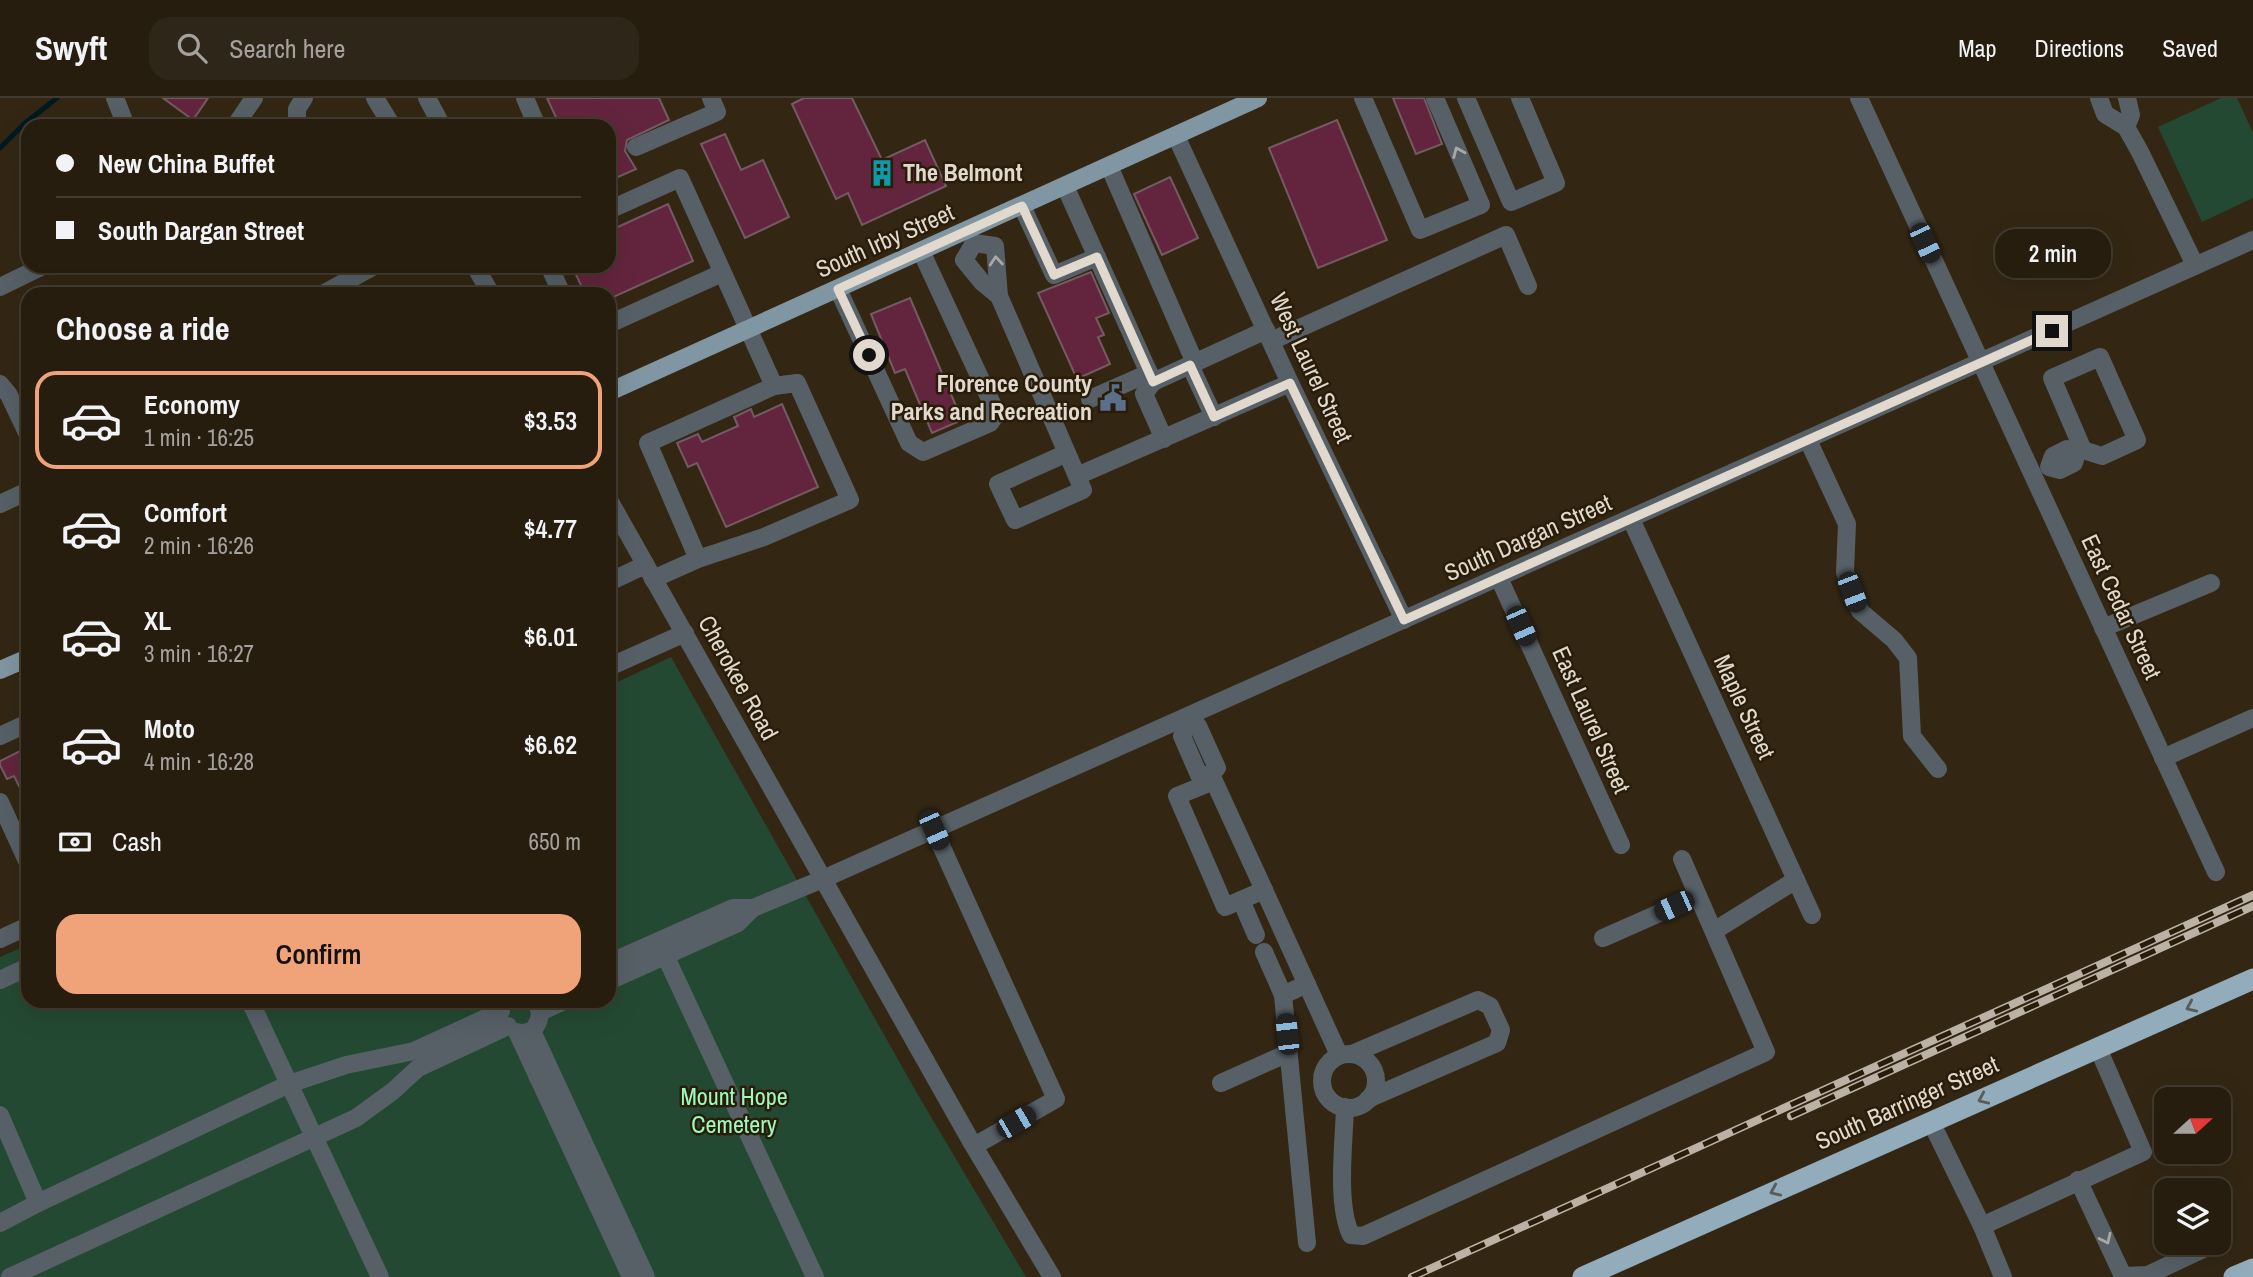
<!DOCTYPE html>
<meta charset="utf-8">
<style>
:root{--surface:#261d0f;--page:#2e2618;--text:#f1f3f6;--muted:#a4a29e;--line:#423b2f;--accent:#f0a279}
body{margin:0;font-family:"Archivo Narrow",sans-serif;background:var(--page);color:var(--text);height:100vh;display:flex;flex-direction:column;font-size:26px;white-space:nowrap}
*{box-sizing:border-box;margin:0}
p{font-size:23px;color:var(--muted)}
.icon{flex:none;width:38px;height:38px;fill:none;stroke:currentColor;stroke-width:2;stroke-linecap:round;stroke-linejoin:round}
.map{position:relative;flex:1;overflow:hidden}
.panel{position:absolute;left:21px;top:189px;width:595px;height:721px;display:flex;flex-direction:column;background:var(--surface);border-radius:21px;box-shadow:0 7px 28px #0002,0 0 0 2px var(--line)}
.panel>*{flex:none}
.hud{position:absolute;left:21px;top:21px;width:595px;height:154px;border-radius:21px;box-shadow:0 7px 28px #0002,0 0 0 2px var(--line);display:grid;align-content:center;height:154px;padding:0 35px;background:var(--surface)}
.needle{width:46px;rotate:69deg}
.fabs{position:absolute;left:2154px;top:989px;display:grid;gap:14px}
.fabs a{display:grid;place-items:center;width:77px;height:77px;border-radius:14px;background:var(--surface);box-shadow:0 7px 28px #0002,0 0 0 2px var(--line);font-size:35px}
.end{position:absolute;width:32px;height:32px;margin:-16px;border:9px solid #e1d9cd;background:#111;box-shadow:0 0 0 4px #111}
.from{border-radius:50%}
.bubble{position:absolute;height:49px;border-radius:21px;background:var(--surface);box-shadow:0 7px 28px #0002,0 0 0 2px var(--line);font-size:23px;font-weight:600;line-height:49px;text-align:center}
.car{position:absolute;width:21px;height:42px;margin:-21px -10px;border-radius:9px;box-shadow:0 0 5px 2px #0007;background:linear-gradient(#222 24%,#8ab4d8 0 40%,#222 0 76%,#8ab4d8 0 86%,#222 0)}
.hud b{display:flex;align-items:center;gap:24px;height:66px;font-size:26px}
.hud b+b{border-top:2px solid var(--line)}
.hud i{width:18px;height:18px;background:var(--text)}
ul{padding:0;list-style:none}
li{display:flex;align-items:center;gap:21px;height:98px;margin:0 14px 10px;padding:0 21px;border:4px solid transparent;border-radius:21px}
li div{flex:1}
li b{display:block;font-size:26px}
li em{font-style:normal;font-weight:600}
li.current{border-color:var(--accent)}
li>.icon{width:63px;height:63px;stroke-width:1.5}
h2{padding:0 35px;font-size:32px;line-height:84px}
.pay{display:flex;align-items:center;gap:18px;height:77px;padding:0 35px;font-size:26px}
.pay p{margin-inline-start:auto}
.primary-button{display:flex;gap:14px;margin-top:auto;padding:14px 35px}
.primary-button a{flex:1;height:80px;border-radius:21px;background:var(--accent);color:#111;font-size:28px;font-weight:600;line-height:80px;text-align:center}
header{display:flex;align-items:center;gap:42px;box-sizing:border-box;height:98px;padding:0 35px;background:var(--surface);border-bottom:2px solid var(--line)}
header strong{font-size:33px}
nav{display:flex;gap:38px;margin-inline-start:auto;font-size:24px}
.search{width:490px;height:63px;background:var(--page);display:flex;align-items:center;gap:18px;box-sizing:border-box;padding:0 24px;border-radius:21px;color:var(--muted);font-size:26px}
.map>svg:first-child{display:block}
</style>
<header>
<strong>Swyft</strong>
<div class="search"><svg class="icon" aria-label="search" viewBox="0 0 24 24"><circle cx="10" cy="10" r="6"/><path d="M15 15l6 6"/></svg>Search here</div>
<nav><a>Map</a><a>Directions</a><a>Saved</a></nav>
</header>
<div class="map">
<svg width="2253" height="1179" viewBox="0 0 2253 1179">
<rect width="100%" height="100%" fill="#332714"/>
<g fill="#244932">
<polygon points="2221,0 2237,0 2253,35 2253,100 2202,124 2158,29"/>
<polygon points="671,559 918,997 1026,1179 0,1179 0,859 28,847 28,903 609,903 609,588"/>
</g>
<g fill="none" stroke-linecap="round" stroke-linejoin="round">
<polyline stroke="#001a22" stroke-width="5" points="0,50 24,26 57,0"/>
</g>
<g fill="#63253d" stroke="#745a62" stroke-width="2">
<polygon points="163,0 208,0 193,22"/>
<polygon points="547,0 659,0 669,22 627,42 625,53 636,71 609,83 609,28 560,28"/>
<polygon points="804,0 852,0 882,62 925,42 946,88 862,127 848,95 836,101 792,6"/>
<polygon points="1393,0 1424,0 1442,46 1416,56"/>
<polygon points="1337,22 1387,142 1318,170 1269,50"/>
<polygon points="725,36 741,72 763,62 789,119 745,140 701,46"/>
<polygon points="1170,79 1198,140 1162,157 1134,96"/>
<polygon points="668,106 693,163 609,201 609,196 585,196 572,168 609,168 609,133"/>
<polygon points="1091,174 1109,215 1096,220 1104,237 1098,239 1110,266 1077,281 1038,195"/>
<polygon points="910,200 962,322 932,335 905,271 895,275 871,216"/>
<polygon points="782,306 818,389 726,429 697,365 688,369 677,345 698,336 702,344 738,328 734,319 751,311 754,319"/>
<polygon points="28,649 28,706 14,678 7,681 0,667 0,663"/>
</g>
<g fill="none" stroke-linecap="round" stroke-linejoin="round">
<g stroke="#566066" stroke-width="18">
<polyline points="115,0 123,20 122,28"/>
<polyline points="375,0 392,28"/>
<polyline points="427,0 442,28"/>
<polyline points="525,0 537,28"/>
<polyline points="1363,0 1420,132 1481,107 1435,0"/>
<polyline points="1466,0 1511,104 1556,85 1520,0"/>
<polyline points="1859,0 2216,774"/>
<polyline points="2099,0 2105,16 2126,29 2140,54 2195,167"/>
<polyline points="235,28 254,0"/>
<polyline points="297,28 297,11 304,0"/>
<polyline points="2126,29 2131,17 2127,0"/>
<polyline points="1176,38 1290,285 1404,522"/>
<polyline points="636,49 717,14 711,0"/>
<polyline points="1109,68 1195,265"/>
<polyline points="1065,88 1153,284 1266,232"/>
<polyline points="1022,108 1054,177 1097,159"/>
<polyline points="609,112 680,80 774,288"/>
<polyline points="974,145 995,148 999,198 1083,392 1015,422 998,386 1067,355"/>
<polyline points="974,145 964,162 982,184 999,198"/>
<polyline points="475,168 491,196"/>
<polyline points="549,168 562,196"/>
<polyline points="0,189 43,168"/>
<polyline points="838,191 909,345 923,354 990,325 995,318 994,310 921,153"/>
<polyline points="323,196 374,168"/>
<polyline points="609,226 722,175"/>
<polyline points="1271,243 1506,137 1528,188"/>
<polyline points="1190,267 1214,319"/>
<polyline points="1153,284 1144,296 1164,341"/>
<polyline points="0,286 9,297 28,337"/>
<polyline points="1090,301 1149,275"/>
<polyline points="1808,342 1847,426 1845,474 1860,513 1894,542 1908,560 1912,638 1938,671"/>
<polyline points="2077,354 2074,365 2060,372 2049,369 2053,358 2067,351 2077,354 2083,352 2052,280 2100,259 2137,342 2102,358 2083,352"/>
<polyline points="1077,378 1290,285"/>
<polyline points="609,402 972,1045 1052,1179"/>
<polyline points="0,406 28,393"/>
<polyline points="1631,421 1812,817"/>
<polyline points="1499,480 1621,747"/>
<polyline points="653,481 698,461 764,439 850,402 797,285 774,288 648,345 698,461"/>
<polyline points="609,484 645,467"/>
<polyline points="2103,530 2211,485"/>
<polyline points="609,569 685,535"/>
<polygon points="1187,627 1198,628 1217,670 1210,677 1199,677 1182,638"/>
<polyline points="0,638 28,625"/>
<polyline points="2163,660 2253,620"/>
<polyline points="1210,677 1214,683 1264,792 1225,809 1177,698 1214,683"/>
<polyline points="0,704 28,765"/>
<polyline points="934,732 1056,1001 974,1048"/>
<polyline points="1264,792 1339,957"/>
<polyline points="1241,802 1256,837"/>
<polyline points="753,810 823,781 2253,142"/>
<polyline points="1714,833 1796,782"/>
<polyline points="1603,840 1698,798"/>
<polyline points="0,841 28,828"/>
<polyline points="1264,854 1283,897 1307,886"/>
<polyline points="665,857 815,1179"/>
<polyline points="609,865 733,810 753,810 738,825 609,883"/>
<polyline points="0,882 28,869"/>
<polyline points="1283,897 1307,1145"/>
<polyline points="250,903 380,1179"/>
<polyline points="540,914 564,903"/>
<polyline points="532,933 646,1179"/>
<polyline points="517,934 631,1179"/>
<path d="M523 935 532 933C541 923 542 914 535 903"/>
<polyline points="1352,956 1478,902 1490,908 1501,932 1497,945 1368,1001"/>
<circle cx="1349" cy="983" r="27"/>
<polyline points="1221,985 1288,955"/>
<path d="M1345 1009C1344 1045 1336 1106 1351 1137L1363 1138 1766 954 1682 761"/>
<polyline points="0,1017 38,1105 0,1125"/>
<polyline points="1931,1024 1982,1128 2003,1179"/>
<polyline points="2078,1082 2123,1178 2148,1177 2203,1151 2206,1144"/>
<polyline points="38,1105 289,986 346,967 414,953 501,913"/>
<polyline points="1982,1128 2143,1054 2098,950"/>
<polyline points="10,1179 356,1020 393,993 418,970 508,928"/>
</g>
<g stroke="#8196a3" stroke-width="18">
<polyline points="609,294 1258,0"/>
<polyline points="0,572 28,560"/>
</g>
<g stroke="#92acbb" stroke-width="21">
<polyline points="1583,1179 2253,881"/>
<polyline points="2234,1179 2253,1171"/>
</g>
<defs>
<g id="rail">
<polyline points="1791,1018 2253,808"/>
<polyline points="1412,1179 2253,797"/>
</g>
</defs>
<use href="#rail" stroke="#bbb2a5" stroke-width="8"/>
<use href="#rail" stroke="#291d0a" stroke-width="5" stroke-dasharray="16" stroke-linecap="butt"/>
</g>
<defs><path id="oneway-chevron" d="M-2-3.5L2.5 0L-2 3.5" fill="none" stroke-width="1.6" stroke-linecap="round" stroke-linejoin="round" transform="scale(1.75)"/></defs>
<g stroke="#a9a9a4">
<use href="#oneway-chevron" transform="translate(1458 54) rotate(-113)"/>
<use href="#oneway-chevron" transform="translate(996 163) rotate(-95)"/>
<use href="#oneway-chevron" transform="translate(2106 1141) rotate(65)"/>
</g>
<g stroke="#585d5a">
<use href="#oneway-chevron" transform="translate(2191 909) rotate(156)"/>
<use href="#oneway-chevron" transform="translate(1983 1001) rotate(156)"/>
<use href="#oneway-chevron" transform="translate(1775 1093) rotate(156)"/>
</g>
<g fill="none" stroke-linecap="round" stroke-linejoin="round">
<polyline stroke="#e1d9cd" stroke-width="9" points="869,257 838,191 1022,108 1054,177 1097,159 1153,284 1190,267 1214,319 1290,285 1404,522 2052,233"/>
</g>
<defs>
<symbol id="building-bare" viewBox="-9 -9 18 18"><path d="M-4-6H4V6H1V3H-1V6H-4ZM-2.5-4.3h1.7v1.8h-1.7ZM.8-4.3h1.7v1.8H.8ZM-2.5-1h1.7V.8h-1.7ZM.8-1h1.7V.8H.8Z" fill="#0f9aa8" stroke="#291d0a" stroke-width="2.5" paint-order="stroke"/></symbol>
<symbol id="civic-bare" viewBox="-9 -9 18 18"><path d="M-.6-6.5H3V-4.5H.6V-3L4-1V1h2V6H-6V1h2V-1L-.6-3ZM-1.2 2.5V6h2.4V2.5Z" fill="#5c6f8a" stroke="#291d0a" stroke-width="2.5" paint-order="stroke"/></symbol>
</defs>
<g fill-rule="evenodd">
<use href="#building-bare" x="863" y="56" width="38" height="38"/>
<use href="#civic-bare" x="1094" y="281" width="38" height="38"/>
</g>
<g text-anchor="middle" stroke-width="5" stroke-linejoin="round" paint-order="stroke">
<g font-size="24" font-weight="bold" fill="#e1d9cd" stroke="#291d0a" text-anchor="start">
<text x="903" y="83">The Belmont</text>
<text x="1092" y="294" text-anchor="end">Florence County<tspan x="1092" dy="28">Parks and Recreation</tspan></text>
</g>
<g font-size="24" fill="#e1d9cd" stroke="#291d0a">
<text transform="translate(885 143) rotate(-24)" y="8">South Irby Street</text>
<text transform="translate(1311 270) rotate(65)" y="8">West Laurel Street</text>
<text transform="translate(1528 440) rotate(-24)" y="8">South Dargan Street</text>
<text transform="translate(2121 509) rotate(65)" y="8">East Cedar Street</text>
<text transform="translate(738 580) rotate(61)" y="8">Cherokee Road</text>
<text transform="translate(1744 609) rotate(65)" y="8">Maple Street</text>
<text transform="translate(1591 622) rotate(66)" y="8">East Laurel Street</text>
<text transform="translate(1907 1005) rotate(-24)" y="8">South Barringer Street</text>
</g>
<g font-size="24" fill="#9cfabe" stroke="#291d0a">
<text x="734" y="1007">Mount Hope<tspan x="734" dy="28">Cemetery</tspan></text>
</g>
</g>
</svg>
<div class="fabs">
<a><svg class="needle" viewBox="-14 -14 28 28"><path d="M0-13l5 13h-10z" fill="#e53935"/><path d="M0 13l5-13h-10z" fill="#a4a29e"/></svg></a>
<a><svg class="icon" aria-label="layers" viewBox="0 0 24 24"><path d="M12 4l9 5-9 5-9-5zM3 14l9 5 9-5"/></svg></a>
</div>
<i class="end from" style="left:869px;top:257px"></i>
<i class="end" style="left:2052px;top:233px"></i>
<div class="bubble" style="left:1995px;top:131px;width:116px">2 min</div>
<i class="car" style="left:1925px;top:145px;rotate:155deg"></i>
<i class="car" style="left:1852px;top:494px;rotate:159deg"></i>
<i class="car" style="left:1521px;top:528px;rotate:156deg"></i>
<i class="car" style="left:934px;top:732px;rotate:156deg"></i>
<i class="car" style="left:1674px;top:808px;rotate:246deg"></i>
<i class="car" style="left:1287px;top:936px;rotate:354deg"></i>
<i class="car" style="left:1016px;top:1024px;rotate:60deg"></i>
<div class="hud">
<b><i class="from"></i>New China Buffet</b>
<b><i></i>South Dargan Street</b>
</div>
<section class="panel">
<h2>Choose a ride</h2>
<ul>
<li class="current"><svg class="icon" aria-label="car" viewBox="0 0 24 24"><path d="M5 17H2v-5l4-1 3-4h7l3 4 3 1v5h-3M9 17h6M6 11h13"/><circle cx="7" cy="17" r="2"/><circle cx="17" cy="17" r="2"/></svg><div><b>Economy</b><p>1 min · 16:25</p></div><em>$3.53</em></li>
<li><svg class="icon" aria-label="car" viewBox="0 0 24 24"><path d="M5 17H2v-5l4-1 3-4h7l3 4 3 1v5h-3M9 17h6M6 11h13"/><circle cx="7" cy="17" r="2"/><circle cx="17" cy="17" r="2"/></svg><div><b>Comfort</b><p>2 min · 16:26</p></div><em>$4.77</em></li>
<li><svg class="icon" aria-label="car" viewBox="0 0 24 24"><path d="M5 17H2v-5l4-1 3-4h7l3 4 3 1v5h-3M9 17h6M6 11h13"/><circle cx="7" cy="17" r="2"/><circle cx="17" cy="17" r="2"/></svg><div><b>XL</b><p>3 min · 16:27</p></div><em>$6.01</em></li>
<li><svg class="icon" aria-label="car" viewBox="0 0 24 24"><path d="M5 17H2v-5l4-1 3-4h7l3 4 3 1v5h-3M9 17h6M6 11h13"/><circle cx="7" cy="17" r="2"/><circle cx="17" cy="17" r="2"/></svg><div><b>Moto</b><p>4 min · 16:28</p></div><em>$6.62</em></li>
</ul>
<div class="pay"><svg class="icon" aria-label="cash" viewBox="0 0 24 24"><path d="M3 7h18v10H3z"/><circle cx="12" cy="12" r="2"/></svg>Cash<p>650 m</p></div>
<div class="primary-button"><a>Confirm</a></div>
</section>
</div>
